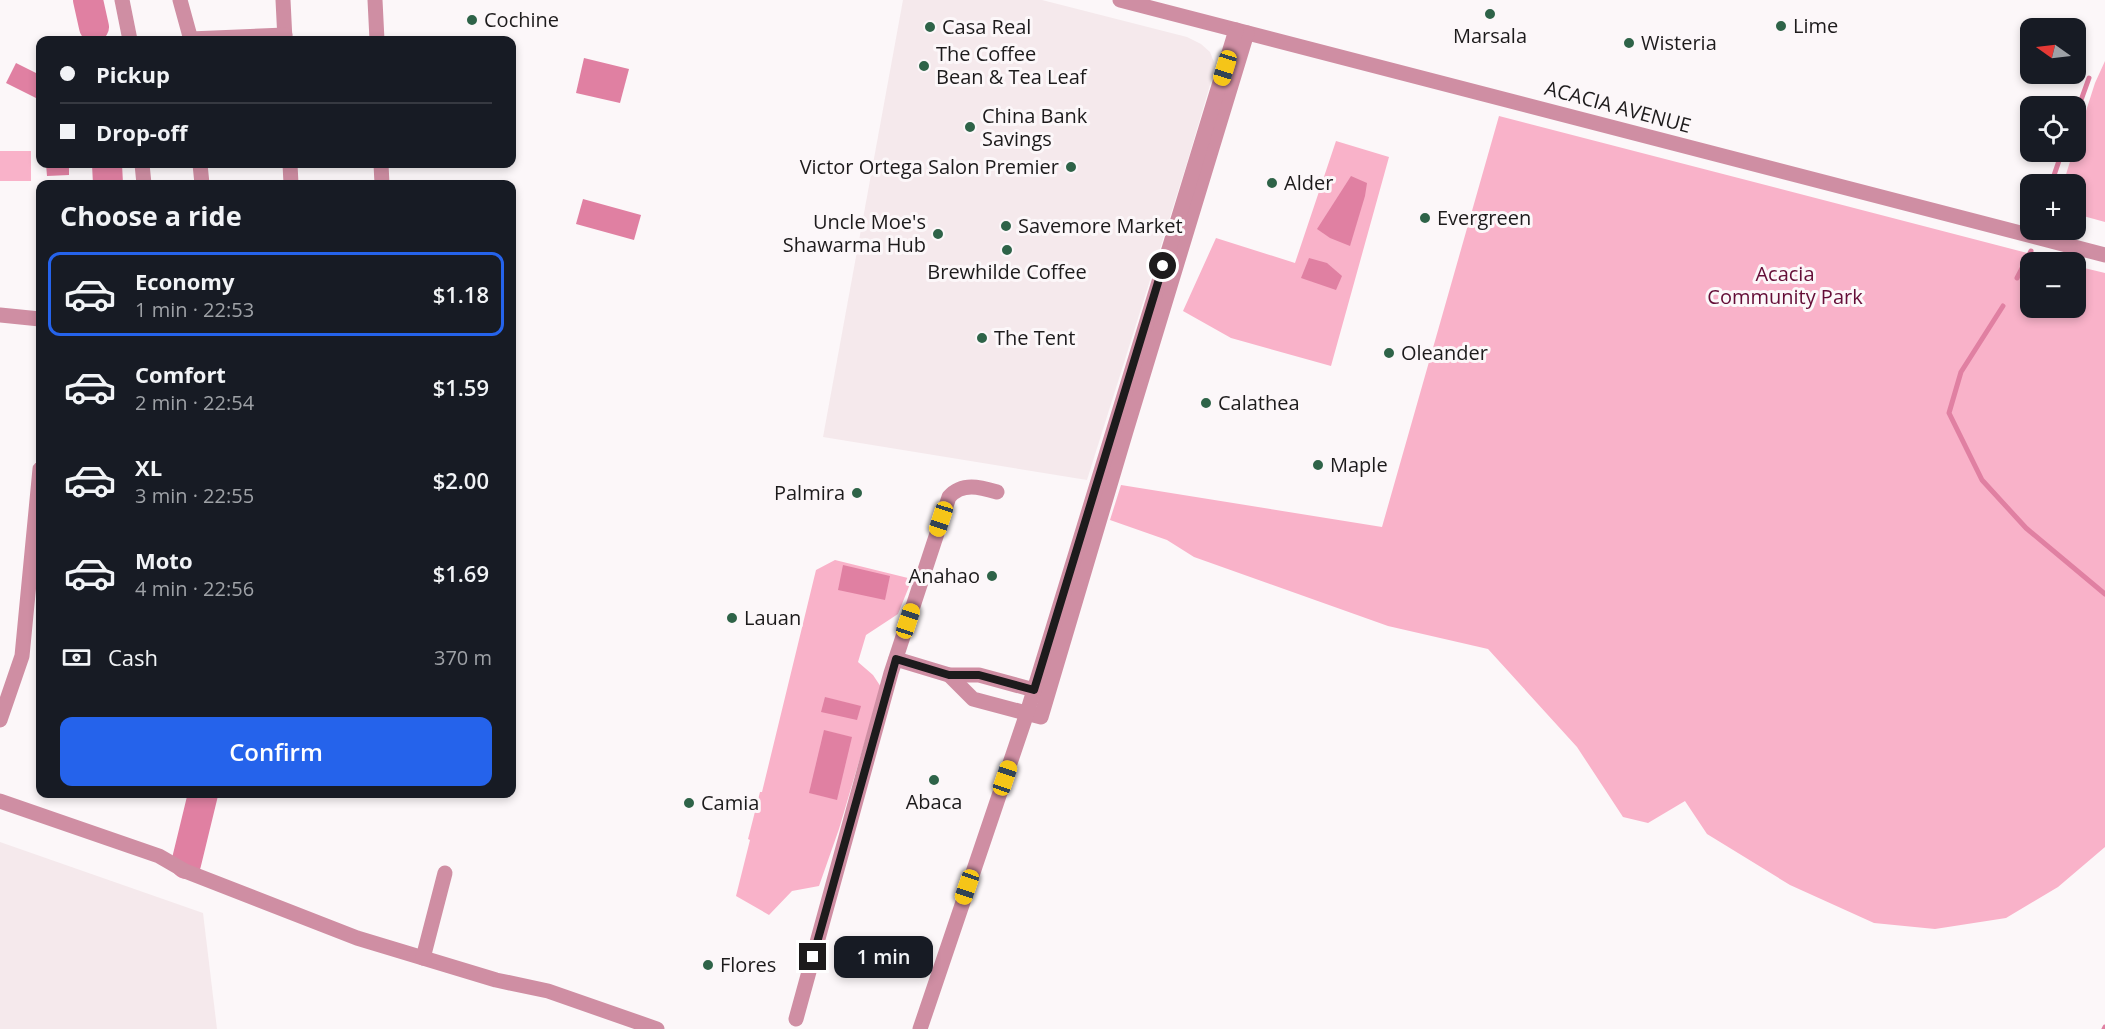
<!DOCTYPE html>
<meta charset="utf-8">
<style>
:root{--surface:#171b24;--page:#20242c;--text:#f1f3f6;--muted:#9ea1a6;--line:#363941;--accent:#2563eb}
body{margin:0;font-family:"Open Sans",sans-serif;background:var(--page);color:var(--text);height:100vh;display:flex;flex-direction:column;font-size:22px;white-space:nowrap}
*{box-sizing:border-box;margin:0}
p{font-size:20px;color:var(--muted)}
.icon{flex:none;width:33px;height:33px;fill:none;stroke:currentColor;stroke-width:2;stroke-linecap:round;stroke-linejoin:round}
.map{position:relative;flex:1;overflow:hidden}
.sheet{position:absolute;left:36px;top:180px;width:480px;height:618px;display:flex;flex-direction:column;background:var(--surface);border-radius:12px;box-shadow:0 3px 9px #0003}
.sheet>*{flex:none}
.hud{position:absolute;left:36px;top:36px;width:480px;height:132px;border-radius:12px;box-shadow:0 3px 9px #0003;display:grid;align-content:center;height:132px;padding:0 24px;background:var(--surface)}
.needle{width:39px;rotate:284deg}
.fabs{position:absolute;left:2020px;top:18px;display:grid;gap:12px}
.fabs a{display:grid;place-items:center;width:66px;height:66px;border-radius:12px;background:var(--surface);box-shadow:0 3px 9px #0003;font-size:30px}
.end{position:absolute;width:27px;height:27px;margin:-14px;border:8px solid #1d1b1c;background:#fff;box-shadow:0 0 0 3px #fff}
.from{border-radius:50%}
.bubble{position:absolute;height:42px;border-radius:12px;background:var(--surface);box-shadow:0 3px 9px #0003;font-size:20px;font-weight:600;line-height:42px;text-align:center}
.car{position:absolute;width:18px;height:36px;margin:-18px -9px;border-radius:8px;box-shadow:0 0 4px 2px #0007;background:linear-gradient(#f5c518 24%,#345 0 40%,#f5c518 0 76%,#345 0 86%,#f5c518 0)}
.hud b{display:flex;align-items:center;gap:21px;height:57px;font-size:22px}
.hud b+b{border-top:2px solid var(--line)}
.hud i{width:15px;height:15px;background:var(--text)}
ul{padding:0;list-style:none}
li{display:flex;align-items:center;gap:18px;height:84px;margin:0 12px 9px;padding:0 12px;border:3px solid transparent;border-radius:12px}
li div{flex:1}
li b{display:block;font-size:22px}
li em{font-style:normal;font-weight:600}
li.on{border-color:var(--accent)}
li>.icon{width:54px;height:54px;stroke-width:1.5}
h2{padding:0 24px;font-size:27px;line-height:72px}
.pay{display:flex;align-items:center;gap:15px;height:66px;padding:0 24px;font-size:22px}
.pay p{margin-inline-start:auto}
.cta{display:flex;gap:12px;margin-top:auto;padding:12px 24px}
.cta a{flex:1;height:69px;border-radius:12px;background:var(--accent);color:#fff;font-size:24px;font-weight:600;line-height:69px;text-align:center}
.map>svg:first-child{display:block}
</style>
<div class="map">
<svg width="2105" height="1029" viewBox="0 0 2105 1029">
<rect width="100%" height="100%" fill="#fcf7f9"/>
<g fill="#f5e9ec">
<polygon points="903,0 1042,0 1187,37 1201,44 1210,52 1214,62 1213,75 1187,163 1087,480 823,437"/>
<polygon points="0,842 203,913 217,1029 0,1029"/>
</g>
<g fill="#f9b2c9">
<polygon points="2105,61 2105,222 2076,214 2076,184 2063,184 2073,152 2076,152 2076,142 2095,83"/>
<polygon points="1499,116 2062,262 2031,262 2031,308 2076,308 2076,266 2105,273 2105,847 2058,887 2006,918 1935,929 1874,923 1790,885 1707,834 1685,801 1648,823 1623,817 1577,747 1488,649 1388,626 1194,557 1167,540 1110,520 1121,485 1382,527"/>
<polygon points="1336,141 1389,157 1331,366 1231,338 1183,311 1216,238 1295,263"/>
<rect x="0" y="151" width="31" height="30"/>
<polygon points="835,560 912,579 898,614 866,635 858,662 873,675 881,687 839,829 819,886 792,891 769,915 736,896 750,840 748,839 760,792 762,792 816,570"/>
</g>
<g fill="#e080a2">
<polygon points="584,58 629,69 620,103 576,93"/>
<polygon points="16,63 40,75 40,100 6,83"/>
<polygon points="46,164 69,164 69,175 47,176"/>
<polygon points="1351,176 1367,183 1365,196 1350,246 1330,238 1317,229"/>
<polygon points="583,199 641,215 634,240 576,224"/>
<polygon points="1309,258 1327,263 1342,276 1336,290 1301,278"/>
<polygon points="843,565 890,576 885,600 838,590"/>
<polygon points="825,697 861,706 857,720 821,712"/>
<polygon points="824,730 852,737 837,800 809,793"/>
</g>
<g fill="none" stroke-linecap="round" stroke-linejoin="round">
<g stroke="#e080a2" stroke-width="5">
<polyline points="2076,114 2089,78"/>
<polyline points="2051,184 2062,152"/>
<polyline points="2017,278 2031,251"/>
<polyline points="2003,306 1961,372 1949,413 1982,480 2026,528 2105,594"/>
<polyline points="2104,1029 2105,1027"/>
</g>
<g stroke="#e080a2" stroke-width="30">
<polyline points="88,0 94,27"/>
<polyline points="107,164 108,184"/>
<polyline points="186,864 203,794"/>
</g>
<g stroke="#cf8ea3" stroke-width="15">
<polyline points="122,0 130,40"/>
<polyline points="180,0 191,40"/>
<polyline points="283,0 285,40"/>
<polyline points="375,0 377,40"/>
<polyline points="1120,0 2105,255"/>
<polyline points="190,39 285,35"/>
<polyline points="142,164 144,184"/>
<polyline points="200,164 202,184"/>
<polyline points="290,164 291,184"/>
<polyline points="381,164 382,184"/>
<polyline points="0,315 40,319"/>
<polyline points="896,659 949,675 979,675 1034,690"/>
<polyline points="949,675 973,699 1041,717 1126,431 1247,33"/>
<polyline points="0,720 22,656 40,469"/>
<polyline points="0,801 159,856 185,871 357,938 496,980 548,991 657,1029"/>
<polyline points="423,958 445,873"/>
<path d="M796 1019 891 673 949 497C962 482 980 487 997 492"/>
<polyline points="920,1029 1027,713 1236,30"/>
</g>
</g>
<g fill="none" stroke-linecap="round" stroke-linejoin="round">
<polyline stroke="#1d1b1c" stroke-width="8" points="813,957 896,659 949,675 979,675 1034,690 1163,266"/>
</g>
<g fill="#2e6348" stroke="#fcf7f9" stroke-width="2">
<circle cx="1490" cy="14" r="6"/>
<circle cx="472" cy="20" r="6"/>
<circle cx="1781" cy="26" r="6"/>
<circle cx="930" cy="27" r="6"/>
<circle cx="1629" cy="43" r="6"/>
<circle cx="924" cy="66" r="6"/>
<circle cx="970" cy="127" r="6"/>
<circle cx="1071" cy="167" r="6"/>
<circle cx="1272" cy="183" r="6"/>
<circle cx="1425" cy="218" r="6"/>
<circle cx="1006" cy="226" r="6"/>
<circle cx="938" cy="234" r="6"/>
<circle cx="1007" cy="250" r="6"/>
<circle cx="982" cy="338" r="6"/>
<circle cx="1389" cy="353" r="6"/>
<circle cx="1206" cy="403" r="6"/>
<circle cx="1318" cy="465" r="6"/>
<circle cx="857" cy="493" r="6"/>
<circle cx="992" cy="576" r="6"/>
<circle cx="732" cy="618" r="6"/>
<circle cx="934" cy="780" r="6"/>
<circle cx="689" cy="803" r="6"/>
<circle cx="708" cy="965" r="6"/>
</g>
<g text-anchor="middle" stroke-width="6" stroke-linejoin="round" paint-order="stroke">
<g font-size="20" fill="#1d1b1c" stroke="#fcf7f9" text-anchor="start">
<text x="484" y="27">Cochine</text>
<text x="1793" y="33">Lime</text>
<text x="942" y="34">Casa Real</text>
<text x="1490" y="43" text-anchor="middle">Marsala</text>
<text x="1641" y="50">Wisteria</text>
<text x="936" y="61">The Coffee<tspan x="936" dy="23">Bean &amp; Tea Leaf</tspan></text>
<text x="982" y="123">China Bank<tspan x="982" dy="23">Savings</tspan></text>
<text x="1059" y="174" text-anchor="end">Victor Ortega Salon Premier</text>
<text x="1284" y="190">Alder</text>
<text x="1437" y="225">Evergreen</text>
<text x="926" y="229" text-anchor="end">Uncle Moe's<tspan x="926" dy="23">Shawarma Hub</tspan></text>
<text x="1018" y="233">Savemore Market</text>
<text x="1007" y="279" text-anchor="middle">Brewhilde Coffee</text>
<text x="994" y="345">The Tent</text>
<text x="1401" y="360">Oleander</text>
<text x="1218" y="410">Calathea</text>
<text x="1330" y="472">Maple</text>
<text x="845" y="500" text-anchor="end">Palmira</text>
<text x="980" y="583" text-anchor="end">Anahao</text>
<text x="744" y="625">Lauan</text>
<text x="934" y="809" text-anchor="middle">Abaca</text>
<text x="701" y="810">Camia</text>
<text x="720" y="972">Flores</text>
</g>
<g font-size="20" fill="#1d1b1c" stroke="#fcf7f9">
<text transform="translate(1618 107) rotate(15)" y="7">ACACIA AVENUE</text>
</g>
<g font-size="20" fill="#640d37" stroke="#fcf7f9">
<text x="1785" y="281">Acacia<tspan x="1785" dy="23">Community Park</tspan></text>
</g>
</g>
</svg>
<div class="fabs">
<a><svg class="needle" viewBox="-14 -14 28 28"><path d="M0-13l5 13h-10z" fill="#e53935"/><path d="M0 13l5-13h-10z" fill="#9ea1a6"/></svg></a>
<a><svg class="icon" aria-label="locate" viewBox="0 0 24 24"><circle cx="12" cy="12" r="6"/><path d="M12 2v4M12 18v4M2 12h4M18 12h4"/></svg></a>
<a>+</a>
<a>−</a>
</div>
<i class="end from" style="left:1163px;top:266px"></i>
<i class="end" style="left:813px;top:957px"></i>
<div class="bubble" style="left:834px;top:936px;width:99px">1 min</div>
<i class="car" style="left:1225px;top:68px;rotate:197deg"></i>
<i class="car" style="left:941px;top:519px;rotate:198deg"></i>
<i class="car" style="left:908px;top:621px;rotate:18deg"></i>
<i class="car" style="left:1005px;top:778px;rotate:19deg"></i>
<i class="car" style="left:967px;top:887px;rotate:199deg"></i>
<div class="hud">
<b><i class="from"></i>Pickup</b>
<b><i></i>Drop-off</b>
</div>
<section class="sheet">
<h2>Choose a ride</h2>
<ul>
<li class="on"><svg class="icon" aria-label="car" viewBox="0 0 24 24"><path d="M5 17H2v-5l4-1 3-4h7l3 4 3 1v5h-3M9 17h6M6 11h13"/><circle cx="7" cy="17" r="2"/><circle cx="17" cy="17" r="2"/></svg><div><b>Economy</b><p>1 min · 22:53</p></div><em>$1.18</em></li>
<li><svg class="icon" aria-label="car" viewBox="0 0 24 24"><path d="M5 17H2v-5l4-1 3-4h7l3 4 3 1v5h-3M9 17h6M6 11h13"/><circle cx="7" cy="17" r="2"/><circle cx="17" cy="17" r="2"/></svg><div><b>Comfort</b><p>2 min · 22:54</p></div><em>$1.59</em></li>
<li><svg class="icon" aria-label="car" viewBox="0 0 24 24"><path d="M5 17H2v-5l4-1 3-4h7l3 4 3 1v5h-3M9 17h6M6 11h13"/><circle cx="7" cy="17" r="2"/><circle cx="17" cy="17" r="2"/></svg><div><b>XL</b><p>3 min · 22:55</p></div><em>$2.00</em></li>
<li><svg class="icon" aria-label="car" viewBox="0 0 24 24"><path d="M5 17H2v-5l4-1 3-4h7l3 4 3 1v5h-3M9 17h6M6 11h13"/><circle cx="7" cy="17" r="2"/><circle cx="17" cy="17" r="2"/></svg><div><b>Moto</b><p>4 min · 22:56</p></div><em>$1.69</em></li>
</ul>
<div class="pay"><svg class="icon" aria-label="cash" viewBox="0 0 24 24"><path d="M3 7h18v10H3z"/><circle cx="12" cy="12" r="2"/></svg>Cash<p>370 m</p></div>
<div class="cta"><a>Confirm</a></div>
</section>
</div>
